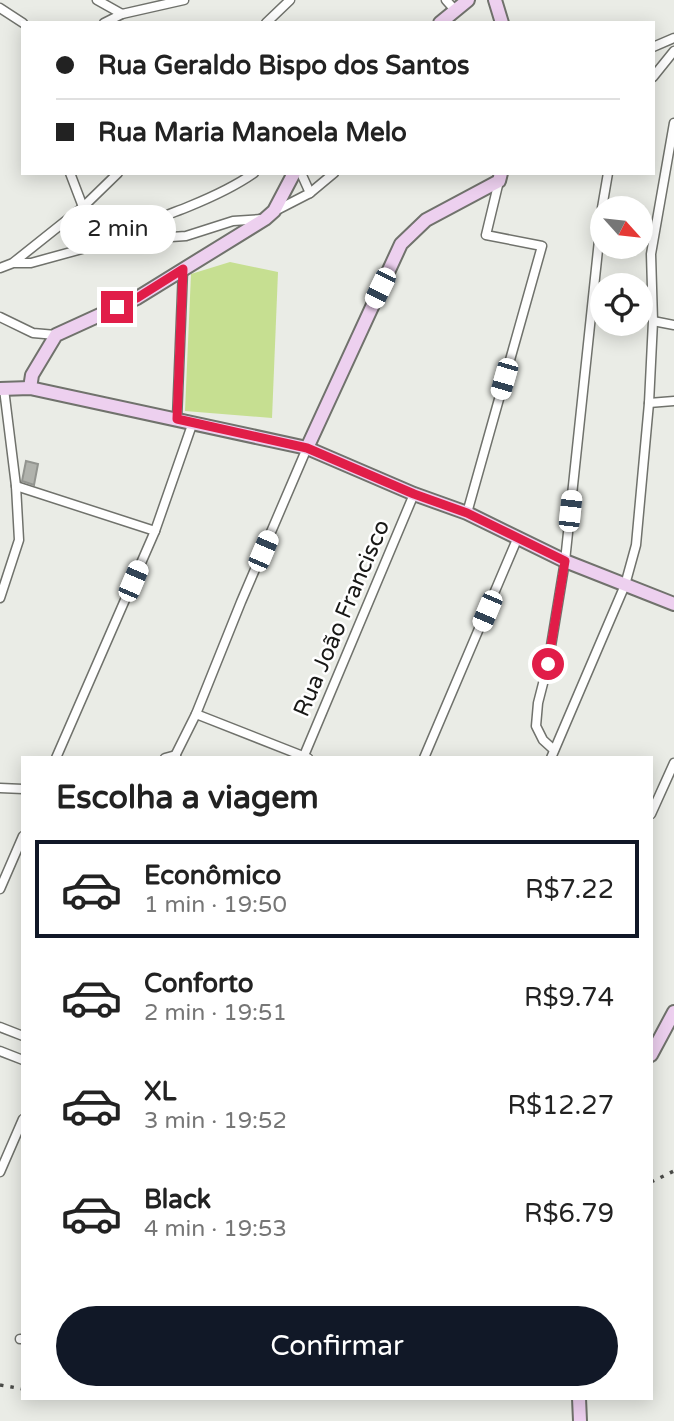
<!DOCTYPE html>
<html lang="pt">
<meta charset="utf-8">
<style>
:root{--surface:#fff;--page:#f6f6f6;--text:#222;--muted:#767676;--line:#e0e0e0;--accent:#111827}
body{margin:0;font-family:"Varela Round",sans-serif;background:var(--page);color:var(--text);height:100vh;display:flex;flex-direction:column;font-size:26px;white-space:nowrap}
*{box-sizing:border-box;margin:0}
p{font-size:23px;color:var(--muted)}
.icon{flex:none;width:38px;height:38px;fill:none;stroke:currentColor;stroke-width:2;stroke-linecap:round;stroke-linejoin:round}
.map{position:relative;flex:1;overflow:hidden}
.side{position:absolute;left:21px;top:756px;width:632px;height:644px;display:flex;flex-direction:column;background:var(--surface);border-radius:0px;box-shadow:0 4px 18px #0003}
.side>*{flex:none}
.top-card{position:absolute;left:21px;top:21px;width:634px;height:154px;border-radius:0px;box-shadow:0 4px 18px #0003;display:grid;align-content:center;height:154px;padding:0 35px;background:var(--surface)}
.needle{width:46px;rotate:117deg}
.tools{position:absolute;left:590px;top:196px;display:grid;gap:14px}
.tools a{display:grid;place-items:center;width:63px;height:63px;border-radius:50%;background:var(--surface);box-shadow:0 4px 18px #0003;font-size:35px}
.end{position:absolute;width:32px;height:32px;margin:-16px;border:9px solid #e11d48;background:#fff;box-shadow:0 0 0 4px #fff}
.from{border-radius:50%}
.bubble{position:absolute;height:49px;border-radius:24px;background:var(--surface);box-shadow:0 4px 18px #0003;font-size:23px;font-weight:600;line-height:49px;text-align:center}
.car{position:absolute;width:21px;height:42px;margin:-21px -10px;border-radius:9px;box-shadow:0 0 5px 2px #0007;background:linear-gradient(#fff 24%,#345 0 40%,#fff 0 76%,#345 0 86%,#fff 0)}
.top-card b{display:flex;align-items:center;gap:24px;height:66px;font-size:26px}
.top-card b+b{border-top:2px solid var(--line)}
.top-card i{width:18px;height:18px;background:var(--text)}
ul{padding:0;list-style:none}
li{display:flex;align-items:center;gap:21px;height:98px;margin:0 14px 10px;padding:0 21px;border:4px solid transparent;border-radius:0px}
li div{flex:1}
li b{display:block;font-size:26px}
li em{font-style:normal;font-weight:600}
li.selected{border-color:var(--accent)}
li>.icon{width:63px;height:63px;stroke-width:1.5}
h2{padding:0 35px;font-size:32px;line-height:84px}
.button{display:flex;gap:14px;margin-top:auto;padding:14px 35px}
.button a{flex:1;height:80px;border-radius:42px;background:var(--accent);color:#fff;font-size:28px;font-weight:600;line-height:80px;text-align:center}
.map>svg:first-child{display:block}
</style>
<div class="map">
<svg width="674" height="1421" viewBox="0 0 674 1421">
<rect width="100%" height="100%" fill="#eaece6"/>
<polygon fill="#c6df91" points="230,262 278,272 272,418 185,411 191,274"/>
<polygon fill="#b0b2ac" stroke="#92948f" stroke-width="2" points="26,461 38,464 34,485 22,481"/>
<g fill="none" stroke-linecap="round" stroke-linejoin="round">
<defs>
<g id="street">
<polyline points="97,0 122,14 184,0"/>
<polyline points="446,0 455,10"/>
<polyline points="0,8 23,23"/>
<polyline points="104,23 122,14"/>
<polyline points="266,23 290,0"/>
<polyline points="653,47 674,38"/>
<polyline points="653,77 674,51"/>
<polyline points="70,173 83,207"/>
<polyline points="301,173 310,193"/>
<polyline points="602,208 608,173"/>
<polyline points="275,211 310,193 334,173"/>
<path d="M135 238V231C152 219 171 214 190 206 212 197 234 187 254 173"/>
<polyline points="14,262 83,207 118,173"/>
<polyline points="0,268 13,263 31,263 111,241 186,236 233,221 262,219"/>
<polyline points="0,317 33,333 56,335"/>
<polyline points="653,321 674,325"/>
<polyline points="649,403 674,401"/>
<polyline points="177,419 183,269"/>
<polyline points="16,486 155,531"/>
<polyline points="467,513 542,246 486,235 499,181"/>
<polyline points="0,598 19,540 16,486 4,389"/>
<polyline points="196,714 308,758"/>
<polyline points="554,750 543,740 536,726 538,703 548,664 565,561 602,212"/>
<polyline points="56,758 155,531 193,422"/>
<polyline points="165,758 176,755"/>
<polyline points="174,758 196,714 241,602 307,448"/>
<polyline points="303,758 414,494"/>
<polyline points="424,758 518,537"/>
<polyline points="551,758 625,585 636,545 649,403 653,321 651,254 674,123"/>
<polyline points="0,788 23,789"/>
<polyline points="651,814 674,763"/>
<polyline points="0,889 23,836"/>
<polyline points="0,1027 23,1036"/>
<polyline points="0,1051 23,1060"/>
<polyline points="0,1172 23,1119"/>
<polyline points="20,1339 23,1339"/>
</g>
<g id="secondary">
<polyline points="495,0 502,23"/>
<polyline points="440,23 468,0"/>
<polyline points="30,388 32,375 56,335 137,298 265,219 274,211 294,173"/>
<polyline points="0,389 30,388 307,448 414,494 467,513 565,561 674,604"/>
<polyline points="307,448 401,244 426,220 499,181 501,173"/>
<polyline points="651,1055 674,1012"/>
<polyline points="579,1398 580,1421"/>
</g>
</defs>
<use href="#street" stroke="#70726c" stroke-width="11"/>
<use href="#secondary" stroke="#70726c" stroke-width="16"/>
<use href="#street" stroke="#fff" stroke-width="8"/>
<use href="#secondary" stroke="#edd0ef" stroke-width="12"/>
<g stroke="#4a4b48" stroke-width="3.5" stroke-dasharray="3.5 7" stroke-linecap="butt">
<polyline points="651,1182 674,1171"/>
<polyline points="0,1385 23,1389"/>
</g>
</g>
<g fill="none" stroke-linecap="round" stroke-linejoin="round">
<polyline stroke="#e11d48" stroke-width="9" points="117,307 137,298 183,269 177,419 307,448 414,494 467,513 565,561 548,664"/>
</g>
<g text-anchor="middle" stroke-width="5" stroke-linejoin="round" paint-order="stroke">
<g font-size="23" fill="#181816" stroke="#fff">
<text transform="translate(341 618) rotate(-67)" y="8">Rua João Francisco</text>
</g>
</g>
</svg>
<div class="tools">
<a><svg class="needle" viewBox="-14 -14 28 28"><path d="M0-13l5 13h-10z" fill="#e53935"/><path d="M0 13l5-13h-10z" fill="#767676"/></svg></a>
<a><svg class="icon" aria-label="locate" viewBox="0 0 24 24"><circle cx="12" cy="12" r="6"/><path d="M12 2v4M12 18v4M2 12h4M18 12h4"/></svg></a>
</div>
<i class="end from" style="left:548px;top:664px"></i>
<i class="end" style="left:117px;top:307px"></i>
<div class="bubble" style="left:60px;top:205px;width:116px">2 min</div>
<i class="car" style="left:380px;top:288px;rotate:206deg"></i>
<i class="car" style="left:504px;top:379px;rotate:196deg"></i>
<i class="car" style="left:570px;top:511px;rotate:6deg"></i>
<i class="car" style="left:263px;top:551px;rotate:23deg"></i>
<i class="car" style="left:133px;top:581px;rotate:23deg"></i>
<i class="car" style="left:487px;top:611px;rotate:203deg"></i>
<div class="top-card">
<b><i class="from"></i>Rua Geraldo Bispo dos Santos</b>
<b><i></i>Rua Maria Manoela Melo</b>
</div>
<section class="side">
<h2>Escolha a viagem</h2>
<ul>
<li class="selected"><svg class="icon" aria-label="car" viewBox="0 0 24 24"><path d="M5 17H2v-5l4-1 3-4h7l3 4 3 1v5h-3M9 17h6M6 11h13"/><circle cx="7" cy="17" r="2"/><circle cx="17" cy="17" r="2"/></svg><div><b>Econômico</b><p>1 min · 19:50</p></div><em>R$7.22</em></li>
<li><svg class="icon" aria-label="car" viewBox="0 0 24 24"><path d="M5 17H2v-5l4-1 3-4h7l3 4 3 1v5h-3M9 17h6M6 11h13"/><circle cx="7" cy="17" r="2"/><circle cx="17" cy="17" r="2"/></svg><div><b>Conforto</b><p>2 min · 19:51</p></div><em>R$9.74</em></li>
<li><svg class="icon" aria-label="car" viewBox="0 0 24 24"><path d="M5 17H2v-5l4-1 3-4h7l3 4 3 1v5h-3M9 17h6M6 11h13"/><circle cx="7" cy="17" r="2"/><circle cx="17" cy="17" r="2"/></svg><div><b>XL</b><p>3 min · 19:52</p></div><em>R$12.27</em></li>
<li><svg class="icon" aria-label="car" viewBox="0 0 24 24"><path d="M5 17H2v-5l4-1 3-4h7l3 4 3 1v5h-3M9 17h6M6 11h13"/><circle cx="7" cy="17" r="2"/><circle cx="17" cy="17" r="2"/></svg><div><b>Black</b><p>4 min · 19:53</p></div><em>R$6.79</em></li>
</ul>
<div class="button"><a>Confirmar</a></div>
</section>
</div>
